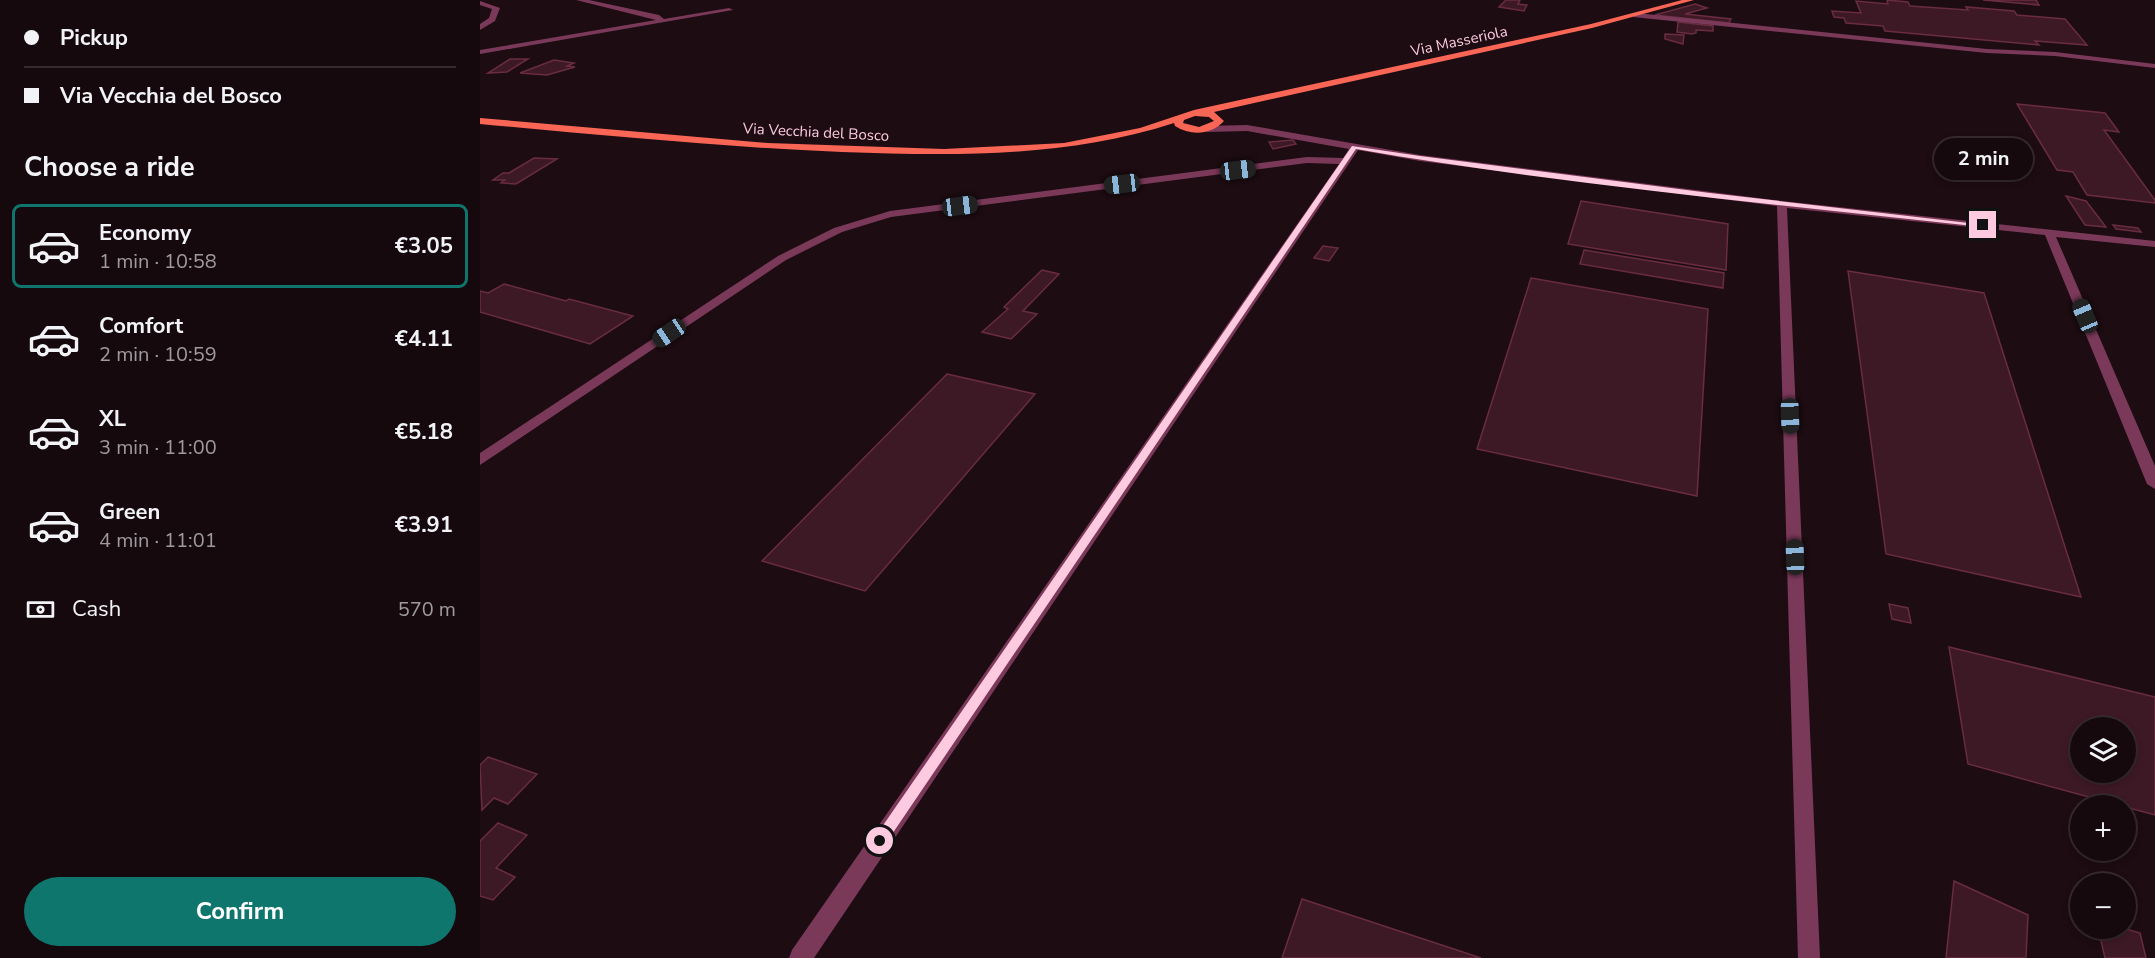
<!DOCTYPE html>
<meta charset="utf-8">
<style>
:root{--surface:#16090e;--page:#23171c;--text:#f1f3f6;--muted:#9e9a9e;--line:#352a2e;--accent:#0f766e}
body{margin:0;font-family:"Nunito Sans",sans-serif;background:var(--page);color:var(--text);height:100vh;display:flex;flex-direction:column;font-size:22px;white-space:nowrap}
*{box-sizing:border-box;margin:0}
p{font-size:20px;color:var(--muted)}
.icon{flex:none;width:33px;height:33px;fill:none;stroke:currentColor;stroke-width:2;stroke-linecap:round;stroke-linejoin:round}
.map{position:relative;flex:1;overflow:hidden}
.drawer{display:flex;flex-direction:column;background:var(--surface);width:480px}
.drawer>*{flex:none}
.guide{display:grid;align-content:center;height:132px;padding:0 24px;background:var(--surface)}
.tools{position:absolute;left:1590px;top:717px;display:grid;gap:12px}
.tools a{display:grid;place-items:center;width:66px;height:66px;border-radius:50%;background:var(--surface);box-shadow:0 3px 9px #0003,0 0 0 2px var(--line);font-size:30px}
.end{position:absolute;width:27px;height:27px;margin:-14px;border:8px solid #fdcadf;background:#111;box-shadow:0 0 0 3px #111}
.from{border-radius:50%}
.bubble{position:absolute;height:42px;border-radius:21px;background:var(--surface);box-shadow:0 3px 9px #0003,0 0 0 2px var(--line);font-size:20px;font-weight:700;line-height:42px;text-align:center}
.car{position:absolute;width:18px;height:36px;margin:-18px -9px;border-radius:8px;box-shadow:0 0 4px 2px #0007;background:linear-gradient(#222 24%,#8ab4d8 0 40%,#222 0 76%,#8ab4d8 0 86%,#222 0)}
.guide b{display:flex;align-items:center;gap:21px;height:57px;font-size:22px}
.guide b+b{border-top:2px solid var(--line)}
.guide i{width:15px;height:15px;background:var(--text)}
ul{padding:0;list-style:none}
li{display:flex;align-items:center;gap:18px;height:84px;margin:0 12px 9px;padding:0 12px;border:3px solid transparent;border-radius:9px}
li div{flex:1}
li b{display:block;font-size:22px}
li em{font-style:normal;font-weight:700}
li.current{border-color:var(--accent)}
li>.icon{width:54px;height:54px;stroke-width:1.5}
h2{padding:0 24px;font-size:27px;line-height:72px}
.pay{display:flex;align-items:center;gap:15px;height:66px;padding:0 24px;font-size:22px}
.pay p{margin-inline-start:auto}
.primary-button{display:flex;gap:12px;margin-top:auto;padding:12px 24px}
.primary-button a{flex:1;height:69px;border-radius:36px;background:var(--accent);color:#fff;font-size:24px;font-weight:700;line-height:69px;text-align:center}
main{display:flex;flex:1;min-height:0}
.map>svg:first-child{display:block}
</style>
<main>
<section class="drawer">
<div class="guide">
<b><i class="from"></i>Pickup</b>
<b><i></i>Via Vecchia del Bosco</b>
</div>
<h2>Choose a ride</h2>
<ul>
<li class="current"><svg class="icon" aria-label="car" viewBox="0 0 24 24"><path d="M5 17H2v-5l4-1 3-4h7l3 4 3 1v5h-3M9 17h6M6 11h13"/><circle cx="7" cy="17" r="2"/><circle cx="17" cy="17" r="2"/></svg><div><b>Economy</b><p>1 min · 10:58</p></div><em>€3.05</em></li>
<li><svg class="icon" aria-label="car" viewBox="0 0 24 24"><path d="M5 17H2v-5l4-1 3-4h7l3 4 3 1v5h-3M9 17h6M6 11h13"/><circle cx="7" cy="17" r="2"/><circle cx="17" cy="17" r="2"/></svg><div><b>Comfort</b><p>2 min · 10:59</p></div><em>€4.11</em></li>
<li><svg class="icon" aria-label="car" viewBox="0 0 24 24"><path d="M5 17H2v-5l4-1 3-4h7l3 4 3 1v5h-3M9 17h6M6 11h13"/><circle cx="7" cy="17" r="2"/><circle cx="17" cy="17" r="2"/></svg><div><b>XL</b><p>3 min · 11:00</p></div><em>€5.18</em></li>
<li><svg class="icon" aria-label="car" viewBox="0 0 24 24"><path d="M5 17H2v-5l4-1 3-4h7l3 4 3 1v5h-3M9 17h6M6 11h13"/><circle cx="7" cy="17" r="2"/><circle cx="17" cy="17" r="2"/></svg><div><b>Green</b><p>4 min · 11:01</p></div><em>€3.91</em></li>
</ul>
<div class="pay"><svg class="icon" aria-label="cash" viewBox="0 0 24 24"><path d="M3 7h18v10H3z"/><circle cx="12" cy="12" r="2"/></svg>Cash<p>570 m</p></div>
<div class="primary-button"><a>Confirm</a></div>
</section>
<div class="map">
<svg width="1675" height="958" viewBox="0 0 1675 958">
<rect width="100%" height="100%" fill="#1d0c12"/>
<g fill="#3d1925" stroke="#692c40" stroke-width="1.5" fill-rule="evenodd">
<polygon points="1026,0 1040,0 1038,4 1047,5 1044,11 1019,7"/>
<polygon points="1407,0 1428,2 1430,6 1488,10 1486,7 1534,11 1537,15 1585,19 1607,45 1555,41 1559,45 1405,31 1403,26 1366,23 1364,18 1354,17 1352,11 1381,13 1376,1 1408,4"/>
<polygon points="1503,0 1556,0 1559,5"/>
<polygon points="1215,4 1227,8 1205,14 1251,19 1249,23 1175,15"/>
<polygon points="1198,22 1233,26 1233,31 1216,30 1216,33 1212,34 1197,32"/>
<polygon points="1185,34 1204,35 1203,44 1185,39"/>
<polygon points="30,59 48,59 27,72 8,73"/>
<polygon points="74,60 94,63 87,66 95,67 67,75 40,73"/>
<polygon points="1537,104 1625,113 1639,132 1624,130 1675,200 1675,203 1607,195 1593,172 1577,170"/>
<polygon points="813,140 816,144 793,149 789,142"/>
<polygon points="54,158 77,159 36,184 21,183 25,180 13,180 23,173 29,173"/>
<polygon points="1586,196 1606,201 1626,227 1605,225"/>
<polygon points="1101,201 1248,224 1246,270 1088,244"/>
<polygon points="1633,225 1658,228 1661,232 1636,229"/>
<polygon points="843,246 858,248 849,261 834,258"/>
<polygon points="1104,250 1244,273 1243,288 1100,264"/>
<polygon points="562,270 579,274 543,311 557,314 531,339 502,332 528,309 524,307"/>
<polygon points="1368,271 1504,293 1601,597 1406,554"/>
<polygon points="1051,278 1228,309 1217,496 997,449"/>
<polygon points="24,284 86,301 89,299 153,316 110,344 0,312 0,291 8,293"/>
<polygon points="467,374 555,394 385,591 282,561"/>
<polygon points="1409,604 1428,608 1431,623 1412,619"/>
<path d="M1469 647 1675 697V815L1488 764ZM1600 728H1646V772H1600Z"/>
<polygon points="8,757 57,774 28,804 14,798 2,810 0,765"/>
<polygon points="18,823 47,835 16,868 35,877 13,900 0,896 0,841"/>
<polygon points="1474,881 1548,915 1546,958 1466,958"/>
<polygon points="822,899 1001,958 802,958"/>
<polygon points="1618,928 1643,928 1660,933 1666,958 1625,958"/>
</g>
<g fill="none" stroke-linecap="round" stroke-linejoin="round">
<g fill="#7b3959" fill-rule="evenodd">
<polygon points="96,0 109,0 179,15 184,19 249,8 253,10 0,54 0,50 176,20"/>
<polygon points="0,1 20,8 15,21 0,30 0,24 9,18 12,9 0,5"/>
<polygon points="1156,13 1507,49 1575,52 1675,64 1675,68 1575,56 1507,53 1153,17"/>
<polygon points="767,125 940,155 1302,201 1675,241 1675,247 1576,237 1675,466 1675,489 1667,484 1565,235 1307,208 1340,958 1318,958 1297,206 940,161 878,150 334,958 309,958 312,950 859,164 827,163 411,217 362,232 306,260 0,465 0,453 298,256 354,228 410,211 827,157 863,158 869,149 767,131 727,132 722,129 727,126"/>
</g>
<path fill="#f96655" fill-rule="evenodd" d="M1202 0H1214L1112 28 734 112 744 121C731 135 711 136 695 126L694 123C586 158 474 156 362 152 241 147 120 135 0 124V118L288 143 464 149 584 143 660 128 714 110 1111 24ZM715 116 729 117 734 121 719 127 703 123 704 120Z"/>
</g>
<path fill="#fdcadf" d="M872 146 940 156 1230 193 1506 225 1503 227C1294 204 1083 185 876 149L404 846 400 848 395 846 393 841 395 837Z"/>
<g text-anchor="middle" stroke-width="4.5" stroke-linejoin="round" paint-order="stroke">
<g font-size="15" fill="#fdcadf" stroke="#1d0c12">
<text transform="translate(979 41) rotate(-12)" y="5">Via Masseriola</text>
<text transform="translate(336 132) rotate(3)" y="5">Via Vecchia del Bosco</text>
</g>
</g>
</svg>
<div class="tools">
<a><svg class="icon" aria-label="layers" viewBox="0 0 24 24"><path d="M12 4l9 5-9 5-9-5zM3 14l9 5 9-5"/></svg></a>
<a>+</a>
<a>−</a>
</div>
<i class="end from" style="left:400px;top:841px"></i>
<i class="end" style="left:1503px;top:225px"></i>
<div class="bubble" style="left:1454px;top:138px;width:99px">2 min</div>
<i class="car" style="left:758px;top:170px;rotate:83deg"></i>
<i class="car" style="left:642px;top:184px;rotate:263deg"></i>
<i class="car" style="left:480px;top:206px;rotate:83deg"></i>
<i class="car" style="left:1605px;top:316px;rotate:337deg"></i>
<i class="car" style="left:189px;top:333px;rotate:236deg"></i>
<i class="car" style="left:1310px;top:416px;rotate:178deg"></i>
<i class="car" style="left:1315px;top:557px;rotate:358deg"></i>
</div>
</main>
